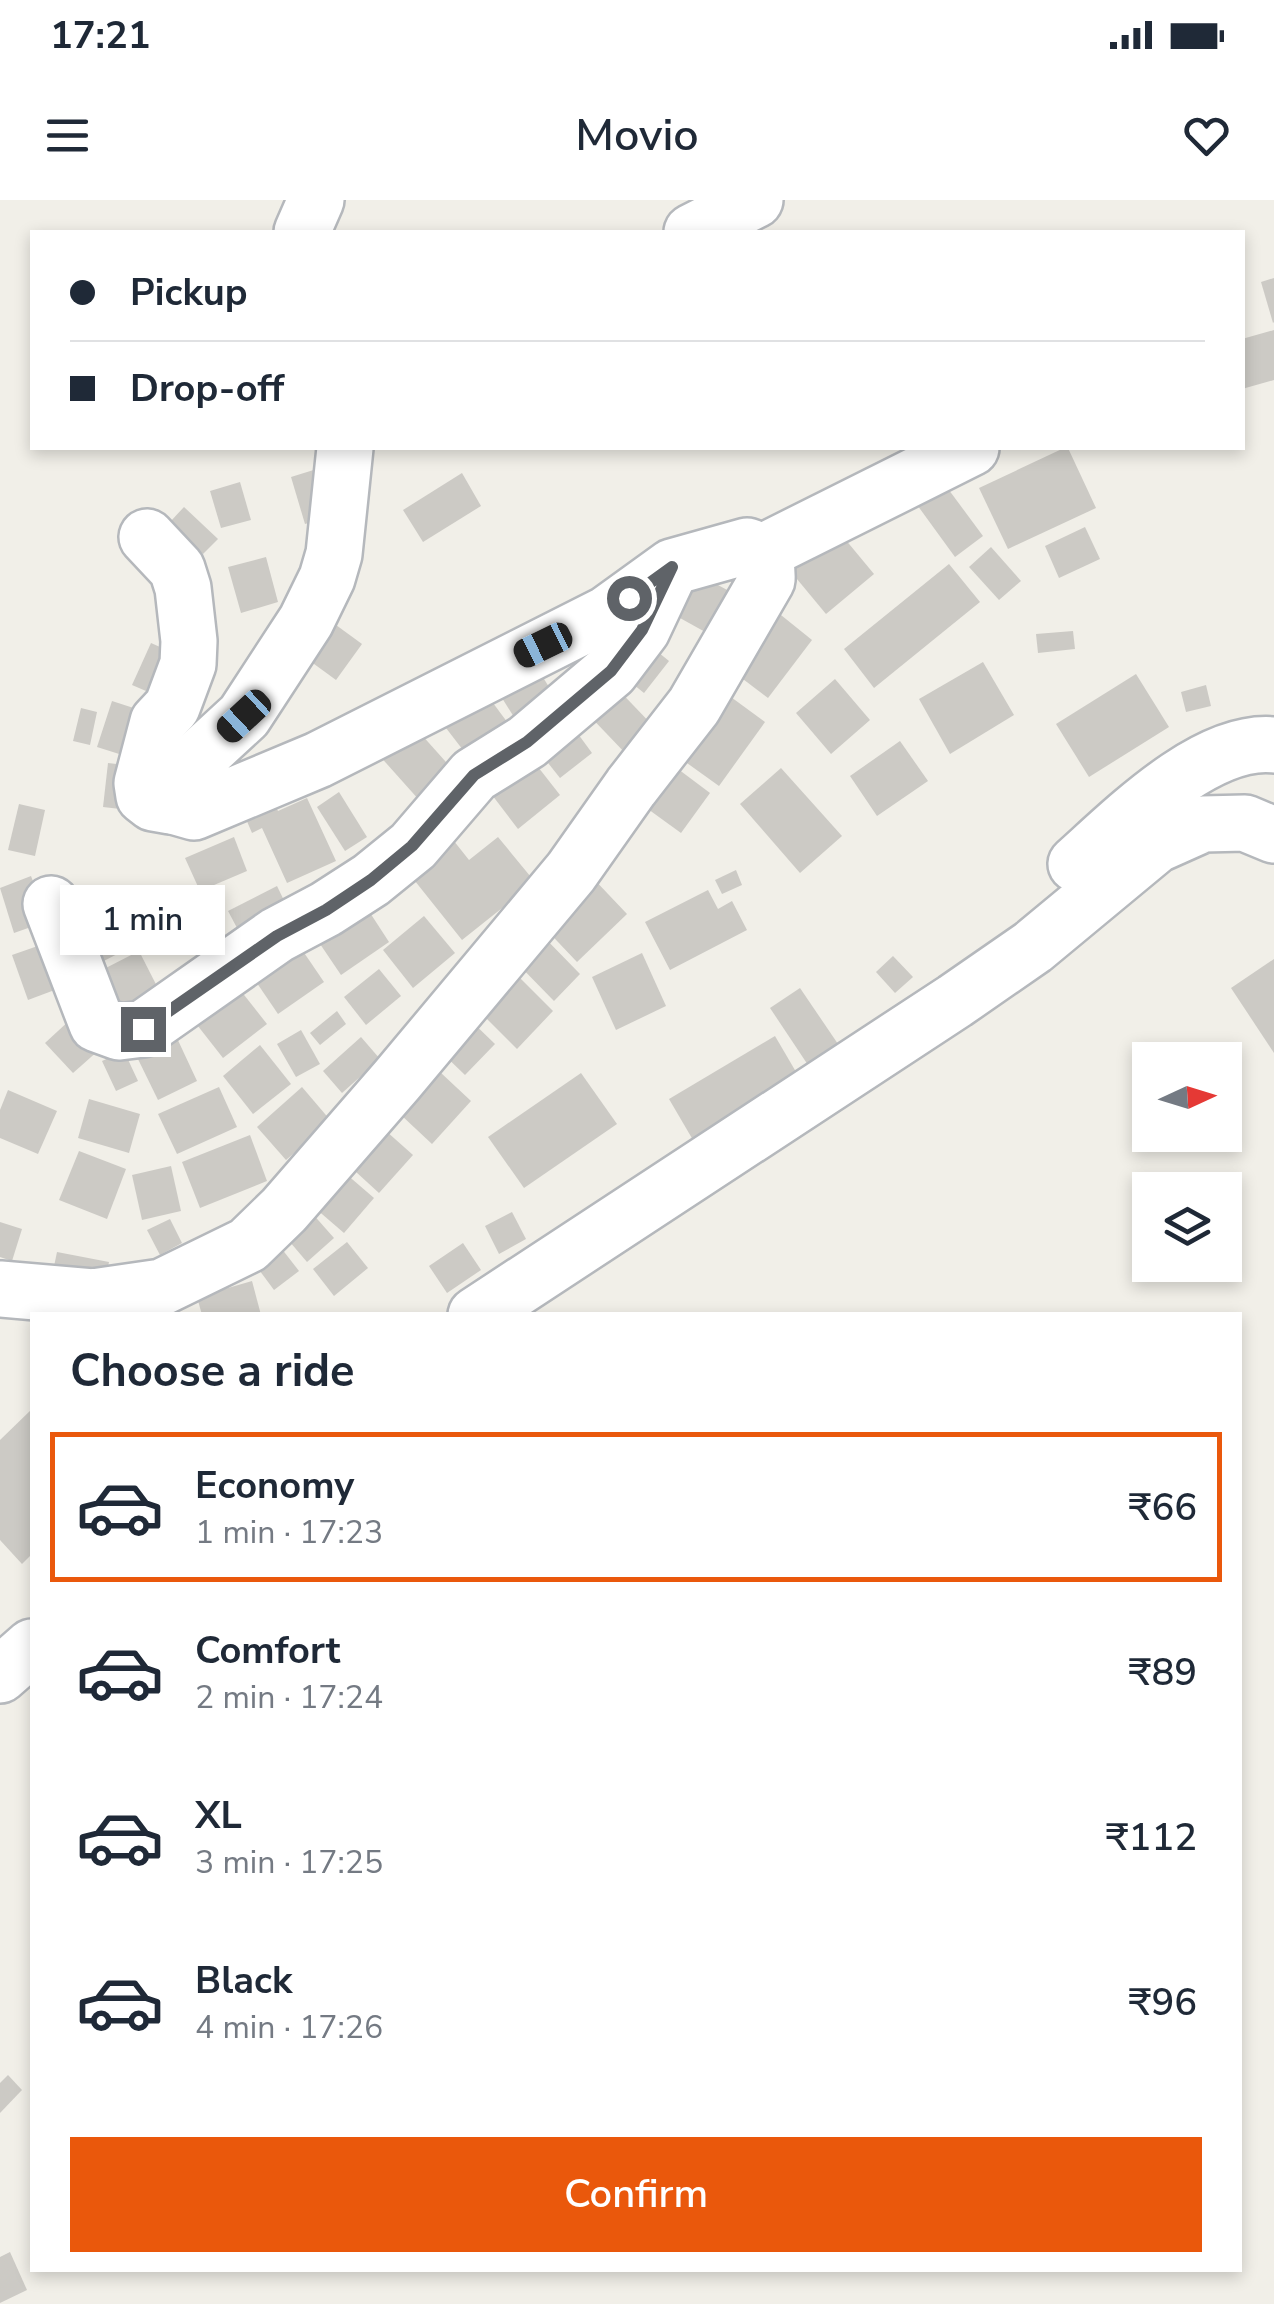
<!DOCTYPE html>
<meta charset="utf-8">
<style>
:root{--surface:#fff;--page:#f6f6f7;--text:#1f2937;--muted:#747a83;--line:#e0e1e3;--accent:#ea580c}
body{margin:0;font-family:"Nunito Sans",sans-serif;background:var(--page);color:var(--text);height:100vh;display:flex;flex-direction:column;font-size:38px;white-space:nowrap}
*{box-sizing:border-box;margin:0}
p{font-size:32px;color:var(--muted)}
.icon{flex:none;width:55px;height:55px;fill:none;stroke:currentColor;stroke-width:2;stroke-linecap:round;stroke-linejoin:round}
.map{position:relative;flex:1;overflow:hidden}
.drawer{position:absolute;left:30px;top:1112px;width:1212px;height:960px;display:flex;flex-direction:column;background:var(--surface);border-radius:0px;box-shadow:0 5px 15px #0003}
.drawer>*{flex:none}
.hud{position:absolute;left:30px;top:30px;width:1215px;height:220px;border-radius:0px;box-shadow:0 5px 15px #0003;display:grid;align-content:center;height:220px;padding:0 40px;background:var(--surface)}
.needle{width:65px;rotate:86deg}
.tools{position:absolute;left:1132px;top:842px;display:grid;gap:20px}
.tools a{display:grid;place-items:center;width:110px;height:110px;border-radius:0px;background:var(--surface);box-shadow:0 5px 15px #0003;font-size:50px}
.end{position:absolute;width:45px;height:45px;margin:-22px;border:12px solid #5f6368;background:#fff;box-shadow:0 0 0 5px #fff}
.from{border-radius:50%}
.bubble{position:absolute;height:70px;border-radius:0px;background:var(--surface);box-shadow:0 5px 15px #0003;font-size:32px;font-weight:600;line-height:70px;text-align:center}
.car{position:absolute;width:30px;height:60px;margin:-30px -15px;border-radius:12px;box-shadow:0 0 8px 2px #0007;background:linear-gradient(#222 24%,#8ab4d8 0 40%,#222 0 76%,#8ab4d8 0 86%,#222 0)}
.hud b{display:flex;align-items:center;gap:35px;height:95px;font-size:38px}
.hud b+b{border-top:2px solid var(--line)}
.hud i{width:25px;height:25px;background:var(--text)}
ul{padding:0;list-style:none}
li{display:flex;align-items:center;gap:30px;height:150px;margin:0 20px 15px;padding:0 20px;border:5px solid transparent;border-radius:0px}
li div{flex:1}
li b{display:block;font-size:38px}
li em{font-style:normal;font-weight:600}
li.selected{border-color:var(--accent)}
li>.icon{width:90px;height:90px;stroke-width:1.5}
h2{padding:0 40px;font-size:45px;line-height:120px}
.action{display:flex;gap:20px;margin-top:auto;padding:20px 40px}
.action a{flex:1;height:115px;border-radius:0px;background:var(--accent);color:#fff;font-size:40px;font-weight:600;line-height:115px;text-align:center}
.status{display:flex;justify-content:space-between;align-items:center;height:70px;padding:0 50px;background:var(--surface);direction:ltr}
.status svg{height:28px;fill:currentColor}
header{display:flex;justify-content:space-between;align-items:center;height:130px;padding:0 40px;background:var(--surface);font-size:45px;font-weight:600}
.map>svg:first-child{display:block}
</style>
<div class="status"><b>17:21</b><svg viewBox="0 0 49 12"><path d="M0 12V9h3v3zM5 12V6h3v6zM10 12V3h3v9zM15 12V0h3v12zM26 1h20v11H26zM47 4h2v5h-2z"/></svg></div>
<header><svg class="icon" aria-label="menu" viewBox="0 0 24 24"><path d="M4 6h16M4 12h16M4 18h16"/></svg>Movio<svg class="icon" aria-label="heart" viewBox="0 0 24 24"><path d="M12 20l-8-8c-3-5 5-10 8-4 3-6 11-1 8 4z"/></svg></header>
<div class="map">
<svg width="1274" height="2104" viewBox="0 0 1274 2104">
<rect width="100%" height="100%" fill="#f1efe8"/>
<g fill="#cccac5">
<polygon points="1274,78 1274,122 1273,123 1261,82"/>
<polygon points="1274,130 1274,180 1242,189 1242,139"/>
<polygon points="1064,248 1068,248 1096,308 1008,349 979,288"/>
<polygon points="320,268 334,316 305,324 291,277"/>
<polygon points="462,273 481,306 423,342 403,310"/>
<polygon points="240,282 251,320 221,328 210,291"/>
<polygon points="943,282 983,336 955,357 915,302"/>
<polygon points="184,307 218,339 203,354 170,322"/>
<polygon points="835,327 874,374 826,414 787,367"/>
<polygon points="1085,327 1100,359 1059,378 1045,346"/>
<polygon points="991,347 1021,381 999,400 969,367"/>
<polygon points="266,357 278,402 241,413 228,367"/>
<polygon points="949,364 980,402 874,488 844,449"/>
<polygon points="694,372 729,391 707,433 671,413"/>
<polygon points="776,411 812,440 768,498 731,470"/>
<polygon points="336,425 362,444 336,480 310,461"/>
<polygon points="1073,431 1075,449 1038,453 1036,434"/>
<polygon points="151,443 178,455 160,497 132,485"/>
<polygon points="648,444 669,461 644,493 623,476"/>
<polygon points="983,462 1014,515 950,554 919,499"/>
<polygon points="536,466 557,500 519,525 497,490"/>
<polygon points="1136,474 1169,527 1089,577 1056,524"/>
<polygon points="835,479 870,520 831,554 796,513"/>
<polygon points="611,482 656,529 628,556 583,509"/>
<polygon points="1206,485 1211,506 1186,512 1181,492"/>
<polygon points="720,489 765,522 719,586 673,553"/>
<polygon points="487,495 514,531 473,563 446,528"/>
<polygon points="112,501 149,513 135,559 97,547"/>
<polygon points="81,508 97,512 90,545 73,541"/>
<polygon points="570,523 592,553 560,578 537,549"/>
<polygon points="412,524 454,571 420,601 378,554"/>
<polygon points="900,541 928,581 877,616 850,576"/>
<polygon points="531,558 560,595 518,629 489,591"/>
<polygon points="108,563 134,566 129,610 103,607"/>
<polygon points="670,563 710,593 681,633 641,604"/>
<polygon points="781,568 842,636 800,673 740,604"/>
<polygon points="339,592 367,637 345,651 317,607"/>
<polygon points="307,598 336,661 287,683 262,628 252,633 243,612 272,599 278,611"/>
<polygon points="19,604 45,610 35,656 8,650"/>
<polygon points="446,631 469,660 498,637 535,682 462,740 403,666"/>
<polygon points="234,637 247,671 200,691 185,658"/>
<polygon points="736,670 742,685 722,694 715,680"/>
<polygon points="590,675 627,714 577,762 540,723"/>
<polygon points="31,676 48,721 14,733 0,688"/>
<polygon points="277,686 293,719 245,743 228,711"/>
<polygon points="183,688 198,722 149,743 135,709"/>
<polygon points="708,690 718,709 732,701 747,730 670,770 645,722"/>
<polygon points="363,702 389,742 341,775 314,735"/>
<polygon points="424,716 455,753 413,788 383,750"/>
<polygon points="110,721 125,750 100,763 84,734"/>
<polygon points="538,731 580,774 554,801 512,758"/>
<polygon points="294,738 324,782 278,814 248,770"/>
<polygon points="52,741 68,785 28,800 12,755"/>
<polygon points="139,751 165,802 124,824 98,772"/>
<polygon points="642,753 666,806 616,830 592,777"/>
<polygon points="893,756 913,777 895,793 876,772"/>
<polygon points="1274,759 1274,853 1231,788"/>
<polygon points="507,765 553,811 517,849 471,803"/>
<polygon points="379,769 401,796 366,825 344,797"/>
<polygon points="237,786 267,824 223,858 194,821"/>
<polygon points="800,788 838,844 808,865 770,808"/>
<polygon points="337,811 346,824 320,845 310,833"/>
<polygon points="466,816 495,844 465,875 436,847"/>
<polygon points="71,819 99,850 73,873 45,843"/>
<polygon points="301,830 320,864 296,877 277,844"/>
<polygon points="176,836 197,881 158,900 136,855"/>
<polygon points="775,836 799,877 693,940 669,899"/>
<polygon points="361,837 380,859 342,893 323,871"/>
<polygon points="260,845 291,884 253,914 223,876"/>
<polygon points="124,851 138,881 116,891 102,861"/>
<polygon points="425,858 471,901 432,944 385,900"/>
<polygon points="581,873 617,924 524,988 488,937"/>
<polygon points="219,887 237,927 177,954 158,914"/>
<polygon points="302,887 331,921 286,960 257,927"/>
<polygon points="8,890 57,911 38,954 0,938 0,910"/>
<polygon points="89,899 140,914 129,953 78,938"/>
<polygon points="377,923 413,955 379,993 344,961"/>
<polygon points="250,935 267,981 200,1008 182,962"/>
<polygon points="79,951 126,969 107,1019 59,1000"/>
<polygon points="171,966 181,1011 142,1020 132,975"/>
<polygon points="345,973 374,998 344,1033 315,1008"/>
<polygon points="311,1012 334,1038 307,1062 284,1035"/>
<polygon points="512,1012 526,1039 499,1054 485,1026"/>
<polygon points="170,1019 182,1043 160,1055 147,1030"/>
<polygon points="0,1022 22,1029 12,1061 0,1057"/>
<polygon points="347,1042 368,1068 334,1096 313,1069"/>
<polygon points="463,1043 481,1070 447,1093 429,1066"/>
<polygon points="278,1044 299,1071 274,1090 254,1063"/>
<polygon points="57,1052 109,1062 104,1086 52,1076"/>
<polygon points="252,1081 261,1115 202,1115 197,1097"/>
<polygon points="32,1209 32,1354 22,1364 0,1340 0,1240"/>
<polygon points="8,1875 22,1890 0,1913 0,1883"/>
<polygon points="10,2052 27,2090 0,2103 0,2057"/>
</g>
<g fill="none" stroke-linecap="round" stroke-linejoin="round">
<defs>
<g id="minor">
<polyline points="302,32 316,0"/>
<polyline points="692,32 755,0"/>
<polyline points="147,337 177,369 183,388 189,441 188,464 172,507 158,522 142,583 144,596 153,603 170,606"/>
<polyline points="761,353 971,248"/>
<path d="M1076 664C1124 621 1206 538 1274 545"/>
<polyline points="51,704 97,824 119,832 143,829 277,735 326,709 371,680 413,646 474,575 527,542 611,471 642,430 666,379"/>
<path d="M0 1089 93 1097 162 1087 248 1045 284 1010 397 880 571 672 631 587 694 506 767 380C768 364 763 351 747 346L672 367 607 414 318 560 194 612 173 606 167 599 169 585 244 516 306 421 327 378 334 354 345 248"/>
<polyline points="476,1115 955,801 1033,747 1156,645 1203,624 1245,623 1274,635"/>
<polyline points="0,1475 32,1447"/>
</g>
</defs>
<use href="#minor" stroke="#b5b8bc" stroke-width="60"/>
<use href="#minor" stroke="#fff" stroke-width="55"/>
</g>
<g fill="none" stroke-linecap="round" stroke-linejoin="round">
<polyline stroke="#5f6368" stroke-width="12" points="143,829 277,736 326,710 371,680 412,646 474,575 527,542 611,471 642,430 672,367 629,398"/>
</g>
</svg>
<div class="tools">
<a><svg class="needle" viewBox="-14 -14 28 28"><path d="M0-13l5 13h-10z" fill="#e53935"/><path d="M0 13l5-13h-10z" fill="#747a83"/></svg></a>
<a><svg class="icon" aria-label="layers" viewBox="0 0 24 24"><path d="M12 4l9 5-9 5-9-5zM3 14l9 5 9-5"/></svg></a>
</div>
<i class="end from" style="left:629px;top:398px"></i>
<i class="end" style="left:143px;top:829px"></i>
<div class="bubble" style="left:60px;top:685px;width:165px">1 min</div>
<i class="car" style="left:543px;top:445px;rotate:244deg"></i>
<i class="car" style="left:244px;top:516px;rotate:227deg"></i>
<div class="hud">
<b><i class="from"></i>Pickup</b>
<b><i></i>Drop-off</b>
</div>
<section class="drawer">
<h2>Choose a ride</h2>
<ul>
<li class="selected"><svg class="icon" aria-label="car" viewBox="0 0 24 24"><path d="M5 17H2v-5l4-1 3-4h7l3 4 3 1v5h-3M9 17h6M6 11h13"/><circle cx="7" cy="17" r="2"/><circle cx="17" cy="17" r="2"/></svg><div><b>Economy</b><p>1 min · 17:23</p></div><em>₹66</em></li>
<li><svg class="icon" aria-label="car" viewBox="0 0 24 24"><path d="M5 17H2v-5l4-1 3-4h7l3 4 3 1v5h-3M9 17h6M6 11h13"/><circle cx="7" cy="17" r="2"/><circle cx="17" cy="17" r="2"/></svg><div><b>Comfort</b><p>2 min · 17:24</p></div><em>₹89</em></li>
<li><svg class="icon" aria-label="car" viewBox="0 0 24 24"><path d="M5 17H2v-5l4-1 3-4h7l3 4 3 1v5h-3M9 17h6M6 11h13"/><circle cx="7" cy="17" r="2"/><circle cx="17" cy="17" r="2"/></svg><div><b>XL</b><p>3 min · 17:25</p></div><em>₹112</em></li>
<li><svg class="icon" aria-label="car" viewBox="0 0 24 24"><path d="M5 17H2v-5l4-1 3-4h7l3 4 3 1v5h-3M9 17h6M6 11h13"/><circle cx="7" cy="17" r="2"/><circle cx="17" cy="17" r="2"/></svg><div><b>Black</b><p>4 min · 17:26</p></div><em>₹96</em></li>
</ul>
<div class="action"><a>Confirm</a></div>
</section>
</div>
